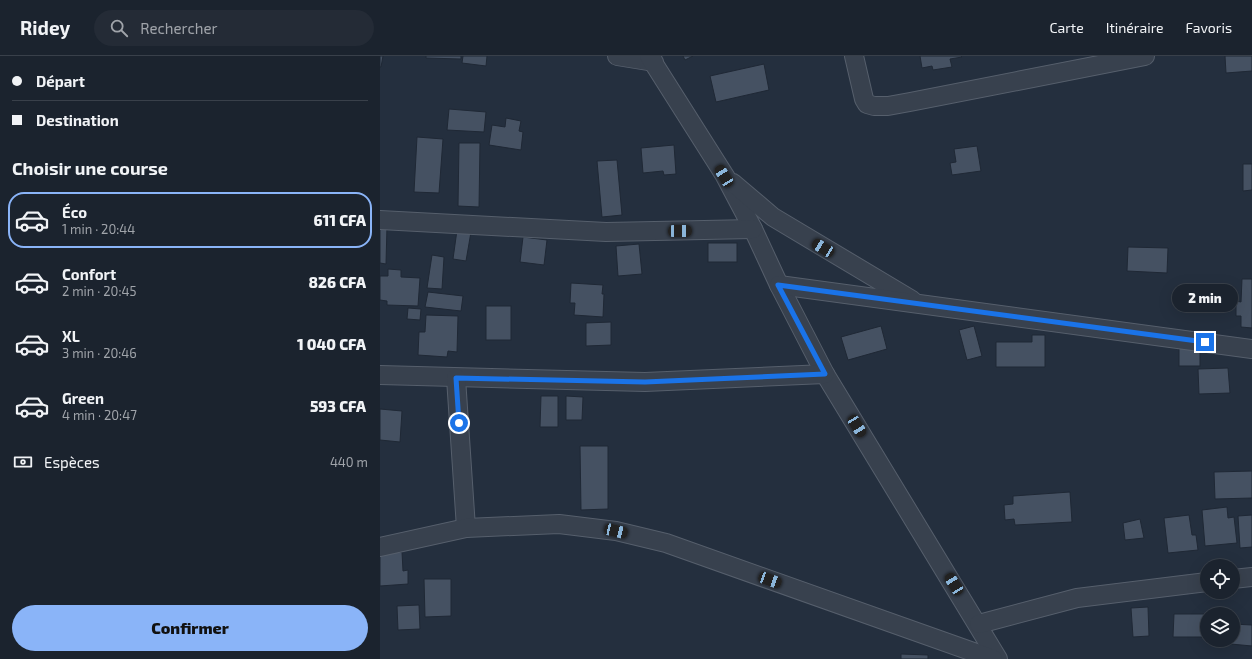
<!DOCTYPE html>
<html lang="fr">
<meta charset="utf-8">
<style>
:root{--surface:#1b232e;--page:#242b36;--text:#f1f3f6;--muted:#a0a4aa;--line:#39404a;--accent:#8ab4f8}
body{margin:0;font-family:"Exo 2",sans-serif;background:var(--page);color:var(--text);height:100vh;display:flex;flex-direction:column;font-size:15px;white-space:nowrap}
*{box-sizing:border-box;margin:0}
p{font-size:13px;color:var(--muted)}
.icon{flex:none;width:22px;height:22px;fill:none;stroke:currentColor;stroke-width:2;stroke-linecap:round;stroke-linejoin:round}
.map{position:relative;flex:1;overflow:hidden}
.side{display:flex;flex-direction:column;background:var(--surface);width:380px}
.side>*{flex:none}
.top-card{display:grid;align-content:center;height:88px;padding:0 12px;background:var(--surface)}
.fabs{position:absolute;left:820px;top:503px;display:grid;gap:8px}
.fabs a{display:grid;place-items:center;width:40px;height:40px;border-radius:50%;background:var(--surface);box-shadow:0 4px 16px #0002,0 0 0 1px var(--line);font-size:20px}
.end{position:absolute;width:18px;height:18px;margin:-9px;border:5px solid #1a73e8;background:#fff;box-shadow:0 0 0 2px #fff}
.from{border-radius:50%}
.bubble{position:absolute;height:28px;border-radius:14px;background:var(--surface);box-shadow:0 4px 16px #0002,0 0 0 1px var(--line);font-size:13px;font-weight:800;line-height:28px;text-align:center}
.car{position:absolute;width:12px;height:24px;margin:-12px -6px;border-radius:5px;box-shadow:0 0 3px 1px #0007;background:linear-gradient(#222 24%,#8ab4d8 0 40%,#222 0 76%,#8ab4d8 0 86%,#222 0)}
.top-card b{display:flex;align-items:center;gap:14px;height:38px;font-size:15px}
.top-card b+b{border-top:1px solid var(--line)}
.top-card i{width:10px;height:10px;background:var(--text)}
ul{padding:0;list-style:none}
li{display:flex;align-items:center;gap:12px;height:56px;margin:0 8px 6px;padding:0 4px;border:2px solid transparent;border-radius:16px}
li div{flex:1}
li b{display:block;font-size:15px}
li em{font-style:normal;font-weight:800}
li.current{border-color:var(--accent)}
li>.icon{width:36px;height:36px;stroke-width:1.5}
h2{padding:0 12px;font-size:18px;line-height:48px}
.pay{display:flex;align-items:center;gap:10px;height:44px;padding:0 12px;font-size:15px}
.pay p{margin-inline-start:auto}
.action{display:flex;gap:8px;margin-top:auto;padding:8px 12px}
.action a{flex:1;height:46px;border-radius:24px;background:var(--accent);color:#111;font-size:16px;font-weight:800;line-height:46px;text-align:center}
header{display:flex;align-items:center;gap:24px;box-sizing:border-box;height:56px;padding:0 20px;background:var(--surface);border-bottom:1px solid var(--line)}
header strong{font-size:19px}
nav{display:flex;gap:22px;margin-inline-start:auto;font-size:14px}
.search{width:280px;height:36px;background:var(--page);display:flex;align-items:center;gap:10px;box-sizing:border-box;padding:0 14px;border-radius:22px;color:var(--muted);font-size:15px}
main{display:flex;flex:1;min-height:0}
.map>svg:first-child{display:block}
</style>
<header>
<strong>Ridey</strong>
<div class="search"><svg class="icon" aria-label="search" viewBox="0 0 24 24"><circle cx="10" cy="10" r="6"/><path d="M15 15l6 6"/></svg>Rechercher</div>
<nav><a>Carte</a><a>Itinéraire</a><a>Favoris</a></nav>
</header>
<main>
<section class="side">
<div class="top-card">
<b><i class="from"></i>Départ</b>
<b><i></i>Destination</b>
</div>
<h2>Choisir une course</h2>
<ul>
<li class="current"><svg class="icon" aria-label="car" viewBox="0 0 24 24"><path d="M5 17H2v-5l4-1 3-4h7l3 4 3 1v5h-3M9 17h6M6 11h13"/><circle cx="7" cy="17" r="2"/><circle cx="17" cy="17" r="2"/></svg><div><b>Éco</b><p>1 min · 20:44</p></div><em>611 CFA</em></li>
<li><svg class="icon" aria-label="car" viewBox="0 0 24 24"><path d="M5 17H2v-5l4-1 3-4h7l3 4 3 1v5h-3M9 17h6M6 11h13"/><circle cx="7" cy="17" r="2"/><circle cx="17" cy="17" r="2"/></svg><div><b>Confort</b><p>2 min · 20:45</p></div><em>826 CFA</em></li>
<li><svg class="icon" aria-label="car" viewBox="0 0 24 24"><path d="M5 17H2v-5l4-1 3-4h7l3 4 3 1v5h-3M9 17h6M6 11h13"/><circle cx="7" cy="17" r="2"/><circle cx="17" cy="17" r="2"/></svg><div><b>XL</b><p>3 min · 20:46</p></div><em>1 040 CFA</em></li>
<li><svg class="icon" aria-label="car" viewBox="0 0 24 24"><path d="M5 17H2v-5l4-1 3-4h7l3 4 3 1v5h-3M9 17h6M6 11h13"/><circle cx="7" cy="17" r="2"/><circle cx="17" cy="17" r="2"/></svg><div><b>Green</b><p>4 min · 20:47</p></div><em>593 CFA</em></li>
</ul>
<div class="pay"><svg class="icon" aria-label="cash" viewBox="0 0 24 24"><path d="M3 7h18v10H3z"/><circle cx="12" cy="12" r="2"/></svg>Espèces<p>440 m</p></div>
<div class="action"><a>Confirmer</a></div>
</section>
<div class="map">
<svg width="872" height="603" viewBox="0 0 872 603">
<rect width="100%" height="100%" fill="#242f3e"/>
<g fill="#455162" stroke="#1f2835">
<polygon points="0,0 3,0 1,11 0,11"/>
<polygon points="46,0 81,0 81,3 46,2"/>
<polygon points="83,0 107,0 106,10 82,7"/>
<polygon points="303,0 313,0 305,4"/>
<polygon points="540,0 581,0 582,1 570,3 572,11 553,14 552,10 542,12"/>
<polygon points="845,0 872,0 872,15 846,17"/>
<polygon points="384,8 389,34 336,46 330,20"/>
<polygon points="69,53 106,56 104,76 67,74"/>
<polygon points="126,62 141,65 139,75 143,76 141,94 109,89 112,69 125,71"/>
<polygon points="37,81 63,83 59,137 34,136"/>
<polygon points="79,87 100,87 99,151 78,150"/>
<polygon points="294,89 296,118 284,119 283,115 263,117 261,92"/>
<polygon points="597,90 601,115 572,119 570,107 576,106 574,93"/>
<polygon points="237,104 242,159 222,161 217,105"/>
<polygon points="863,108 872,108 872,134 863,135"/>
<polygon points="0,169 7,170 6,208 0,207"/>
<polygon points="77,174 91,176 86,205 73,203"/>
<polygon points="143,181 167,184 164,209 140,206"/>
<rect x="328" y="187" width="29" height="19"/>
<polygon points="259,188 262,218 238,220 236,190"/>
<polygon points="748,191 788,192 787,217 747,215"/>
<polygon points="52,199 64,201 62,233 47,232"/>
<polygon points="8,213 21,214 21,221 40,222 38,250 7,249 7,245 0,244 0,220 8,220"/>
<polygon points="862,223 872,223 872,272 861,271 861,260 856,260 856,245 861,246"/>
<polygon points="191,227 223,229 222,238 224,238 223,261 194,259 195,247 190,247"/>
<polygon points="48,236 83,240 81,255 45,251"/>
<rect x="106" y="250" width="25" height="34"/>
<polygon points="28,252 41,253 40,264 27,263"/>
<polygon points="46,259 78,260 77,296 68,295 67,301 38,299 39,276 45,276"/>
<polygon points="231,266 231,289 206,290 206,267"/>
<polygon points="501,270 507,293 468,304 461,281"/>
<polygon points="594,270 602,300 587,304 579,274"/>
<polygon points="652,279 665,279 665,311 616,311 616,286 652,286"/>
<rect x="799" y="291" width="21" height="19"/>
<polygon points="848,312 850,337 819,338 818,313"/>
<polygon points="161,340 178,340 178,371 160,371"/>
<polygon points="186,340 203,341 202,364 186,364"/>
<polygon points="0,353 22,355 20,386 0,384"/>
<polygon points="200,390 228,390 228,453 201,454"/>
<polygon points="872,415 872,442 835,443 834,416"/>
<polygon points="690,436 692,466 635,469 634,463 625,464 624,449 633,448 633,440"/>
<polygon points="847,451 848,462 854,461 857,487 825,490 822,454"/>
<polygon points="809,459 812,479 816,479 818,494 788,497 784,462"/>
<polygon points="872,459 872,491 860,492 858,460"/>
<polygon points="760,463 764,482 745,484 743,467"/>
<polygon points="22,496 23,515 28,514 28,528 0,530 0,497"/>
<polygon points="44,523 71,523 71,560 45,561"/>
<polygon points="39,549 40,573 18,574 17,550"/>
<polygon points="768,551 769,580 753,581 751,552"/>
<polygon points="794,558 824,558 824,581 793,581"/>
<polygon points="853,568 872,569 872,590 840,587 840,584 853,584"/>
<polygon points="521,598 548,599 548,603 521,603"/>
</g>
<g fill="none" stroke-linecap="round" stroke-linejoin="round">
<defs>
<g id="minor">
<polyline points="237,0 274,6"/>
<polyline points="269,0 345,120 373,173 399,229 445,318 618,603"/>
<polyline points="474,0 484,43 487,48 494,50 508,50 530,46 765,0"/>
<polyline points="353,127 393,161 532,244"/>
<polyline points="0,164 226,176 373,173"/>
<polyline points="399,229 872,293"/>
<polyline points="0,319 265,326 445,318"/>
<polyline points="76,322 86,472"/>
<polyline points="0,491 86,472 179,468 236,475 286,487 613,603"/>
<polyline points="853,523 872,521"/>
<polyline points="599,568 697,542 827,526"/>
</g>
</defs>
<use href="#minor" stroke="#565f6c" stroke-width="20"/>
<use href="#minor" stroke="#38414e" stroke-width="18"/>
</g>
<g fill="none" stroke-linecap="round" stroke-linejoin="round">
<polyline stroke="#1a73e8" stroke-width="5" points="79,367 76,322 265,326 445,318 398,229 825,286"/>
</g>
</svg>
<div class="fabs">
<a><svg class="icon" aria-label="locate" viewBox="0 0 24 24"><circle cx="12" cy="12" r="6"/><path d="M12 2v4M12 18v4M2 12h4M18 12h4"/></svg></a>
<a><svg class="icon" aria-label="layers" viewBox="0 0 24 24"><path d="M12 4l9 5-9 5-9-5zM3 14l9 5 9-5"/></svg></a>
</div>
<i class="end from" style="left:79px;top:367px"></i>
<i class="end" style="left:825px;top:286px"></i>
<div class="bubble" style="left:792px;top:228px;width:66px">2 min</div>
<i class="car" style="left:344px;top:120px;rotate:328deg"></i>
<i class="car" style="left:300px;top:175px;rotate:89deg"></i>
<i class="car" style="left:443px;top:192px;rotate:301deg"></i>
<i class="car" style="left:477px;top:370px;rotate:148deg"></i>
<i class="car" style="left:236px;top:475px;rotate:103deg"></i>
<i class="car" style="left:390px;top:524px;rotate:110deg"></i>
<i class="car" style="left:574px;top:528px;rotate:328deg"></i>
</div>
</main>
